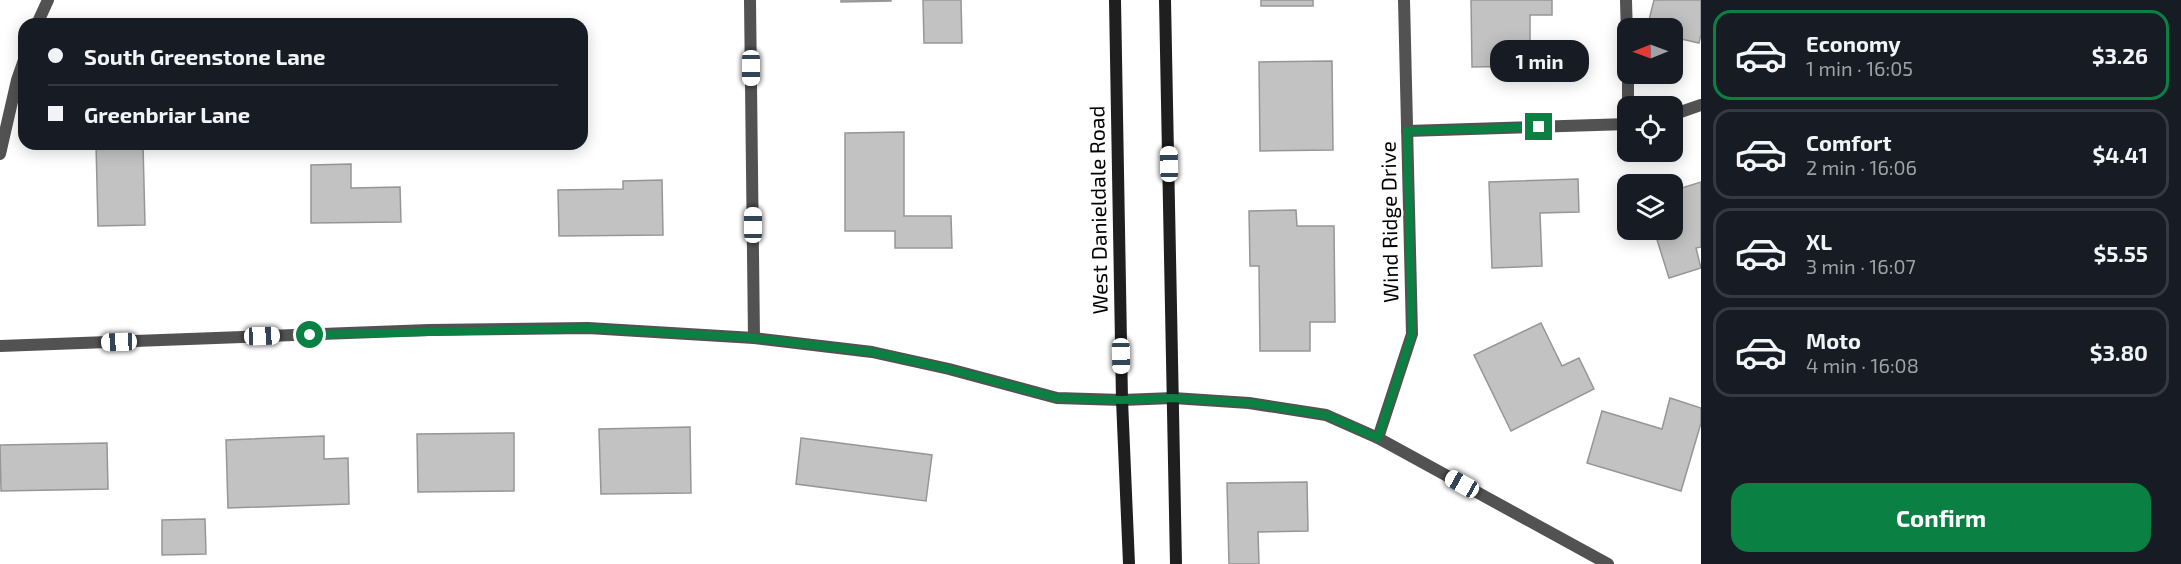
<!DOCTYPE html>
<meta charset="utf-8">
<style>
:root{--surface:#171b24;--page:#242831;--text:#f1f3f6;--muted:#9ea1a6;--line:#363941;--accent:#0b8043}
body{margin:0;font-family:"Exo 2",sans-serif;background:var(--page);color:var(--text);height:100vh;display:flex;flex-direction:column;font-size:22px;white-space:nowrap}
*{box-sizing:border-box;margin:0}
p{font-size:20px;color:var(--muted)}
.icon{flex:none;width:33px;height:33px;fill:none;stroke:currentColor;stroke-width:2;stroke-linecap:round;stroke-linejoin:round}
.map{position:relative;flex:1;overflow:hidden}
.panel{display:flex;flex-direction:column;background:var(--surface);width:480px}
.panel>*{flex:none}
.guide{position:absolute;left:18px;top:18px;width:570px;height:132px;border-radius:18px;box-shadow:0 3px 15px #0003;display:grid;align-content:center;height:132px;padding:0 30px;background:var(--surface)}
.needle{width:39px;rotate:269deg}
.buttons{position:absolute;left:1617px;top:18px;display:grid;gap:12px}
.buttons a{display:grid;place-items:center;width:66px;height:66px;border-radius:12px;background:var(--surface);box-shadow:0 3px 15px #0003;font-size:30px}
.end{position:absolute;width:27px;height:27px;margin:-14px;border:8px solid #0b8043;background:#fff;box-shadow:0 0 0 3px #fff}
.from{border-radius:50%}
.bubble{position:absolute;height:42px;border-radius:18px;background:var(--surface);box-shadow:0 3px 15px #0003;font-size:20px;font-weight:700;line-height:42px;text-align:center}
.car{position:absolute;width:18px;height:36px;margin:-18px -9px;border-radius:8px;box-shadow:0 0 4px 2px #0007;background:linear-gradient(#fff 24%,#345 0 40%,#fff 0 76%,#345 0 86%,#fff 0)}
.guide b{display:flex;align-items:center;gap:21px;height:57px;font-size:22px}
.guide b+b{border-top:2px solid var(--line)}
.guide i{width:15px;height:15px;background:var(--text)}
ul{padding:10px 0 0;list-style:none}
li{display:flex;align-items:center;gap:18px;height:90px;margin:0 12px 9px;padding:0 18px;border:3px solid var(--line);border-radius:18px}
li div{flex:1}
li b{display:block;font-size:22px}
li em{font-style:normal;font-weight:700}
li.on{border-color:var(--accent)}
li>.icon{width:54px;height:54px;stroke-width:1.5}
.cta{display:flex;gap:12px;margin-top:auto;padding:12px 30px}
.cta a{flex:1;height:69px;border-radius:18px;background:var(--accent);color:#fff;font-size:24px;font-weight:700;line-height:69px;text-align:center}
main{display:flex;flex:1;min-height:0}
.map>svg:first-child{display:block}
</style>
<main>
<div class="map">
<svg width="1701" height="564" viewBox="0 0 1701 564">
<rect width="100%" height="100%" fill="#fff"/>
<g fill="#c2c2c2" stroke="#969696" stroke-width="1.5">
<polygon points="841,0 891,0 891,1 841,2"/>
<polygon points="923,0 961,0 962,43 924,43"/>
<rect x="1261" y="0" width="52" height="6"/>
<polygon points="1471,0 1552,0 1552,15 1530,15 1530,66 1472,67"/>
<polygon points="1654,0 1701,0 1701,34 1699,43 1672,37 1672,28 1647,28"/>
<polygon points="1332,61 1333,150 1260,151 1259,62"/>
<polygon points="904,132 904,216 951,216 952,248 895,248 895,231 845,231 845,133"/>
<polygon points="96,144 143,144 145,225 98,226"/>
<polygon points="351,164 351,188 400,187 401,222 311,223 311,165"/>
<polygon points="1578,179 1579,212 1540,213 1542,266 1492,268 1489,182"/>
<polygon points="662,180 663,235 559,236 558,190 623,189 623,181"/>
<polygon points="1701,182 1701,247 1696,248 1701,268 1669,278 1654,230 1672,230 1672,191"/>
<polygon points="1296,210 1297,226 1334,226 1335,322 1310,322 1310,351 1260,351 1259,266 1250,266 1249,211"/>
<polygon points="1541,323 1562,366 1579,358 1594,389 1511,431 1474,355"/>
<polygon points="1670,398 1701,408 1701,423 1681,491 1587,463 1602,411 1662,429"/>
<polygon points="690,427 691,493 601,494 599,429"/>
<polygon points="514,433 514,491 418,492 417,434"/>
<polygon points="324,436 324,459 348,458 349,504 228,508 226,440"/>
<polygon points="801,438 932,455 926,501 796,484"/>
<polygon points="107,443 108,489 1,491 0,445"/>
<polygon points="1307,482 1308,531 1258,532 1259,564 1229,564 1227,483"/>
<polygon points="205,519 206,554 162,555 162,520"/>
</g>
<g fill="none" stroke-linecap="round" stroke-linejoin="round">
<g stroke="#525252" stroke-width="12">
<polyline points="1626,0 1628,73"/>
<polyline points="1628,74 1628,106"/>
</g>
<g stroke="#525252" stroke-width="12">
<polyline points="750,0 754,338"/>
<polyline points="37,24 48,0"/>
<polyline points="1672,115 1701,105"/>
<polyline points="1407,131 1628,124"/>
<polyline points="0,154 17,80 24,60"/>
<polyline points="1122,400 1173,398 1249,403 1326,415 1378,438 1608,564"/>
<polyline points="1378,438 1412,334 1404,0"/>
</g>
<polyline stroke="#525252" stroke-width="12" points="0,346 429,330 588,328 754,338 872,352 949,369 1057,398 1122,400"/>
<g stroke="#1f1f1f" stroke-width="12">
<polyline points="1115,0 1122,400 1129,564"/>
<polyline points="1165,0 1176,564"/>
</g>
</g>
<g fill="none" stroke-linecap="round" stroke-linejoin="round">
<polyline stroke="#0b8043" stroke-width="8" points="310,335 588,328 754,338 872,352 949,369 1057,398 1122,400 1173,398 1250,403 1326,415 1378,438 1412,334 1407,131 1539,127"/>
</g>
<g text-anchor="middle" stroke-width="4.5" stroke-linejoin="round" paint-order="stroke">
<g font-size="21" fill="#000" stroke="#fff">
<text transform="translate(1099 210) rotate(-91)" y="7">West Danieldale Road</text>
<text transform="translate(1390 222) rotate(-91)" y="7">Wind Ridge Drive</text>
</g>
</g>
</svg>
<div class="buttons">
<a><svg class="needle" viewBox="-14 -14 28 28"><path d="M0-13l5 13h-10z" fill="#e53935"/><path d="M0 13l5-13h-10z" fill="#9ea1a6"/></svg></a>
<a><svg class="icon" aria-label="locate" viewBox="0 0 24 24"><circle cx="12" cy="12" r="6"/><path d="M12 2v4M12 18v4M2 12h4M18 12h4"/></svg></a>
<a><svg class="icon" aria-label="layers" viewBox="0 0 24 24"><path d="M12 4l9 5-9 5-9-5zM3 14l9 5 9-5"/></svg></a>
</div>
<i class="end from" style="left:310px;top:335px"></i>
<i class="end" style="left:1539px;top:127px"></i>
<div class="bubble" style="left:1490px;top:40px;width:99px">1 min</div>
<i class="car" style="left:751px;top:68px;rotate:180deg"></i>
<i class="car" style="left:1169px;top:164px;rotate:359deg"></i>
<i class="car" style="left:753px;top:225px;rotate:0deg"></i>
<i class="car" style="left:262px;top:336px;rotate:88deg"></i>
<i class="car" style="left:119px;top:342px;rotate:268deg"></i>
<i class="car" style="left:1121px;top:356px;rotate:179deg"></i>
<i class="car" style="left:1462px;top:484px;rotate:299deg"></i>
<div class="guide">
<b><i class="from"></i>South Greenstone Lane</b>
<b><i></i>Greenbriar Lane</b>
</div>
</div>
<section class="panel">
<ul>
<li class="on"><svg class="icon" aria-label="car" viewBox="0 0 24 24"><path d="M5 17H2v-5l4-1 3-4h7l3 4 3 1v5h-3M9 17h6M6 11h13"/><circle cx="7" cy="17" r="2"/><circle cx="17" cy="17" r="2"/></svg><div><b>Economy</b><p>1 min · 16:05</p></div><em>$3.26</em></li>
<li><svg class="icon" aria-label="car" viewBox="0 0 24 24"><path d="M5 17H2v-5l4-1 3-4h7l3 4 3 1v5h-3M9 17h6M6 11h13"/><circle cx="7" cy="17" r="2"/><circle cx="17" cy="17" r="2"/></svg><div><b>Comfort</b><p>2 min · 16:06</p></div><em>$4.41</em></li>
<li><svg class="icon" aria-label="car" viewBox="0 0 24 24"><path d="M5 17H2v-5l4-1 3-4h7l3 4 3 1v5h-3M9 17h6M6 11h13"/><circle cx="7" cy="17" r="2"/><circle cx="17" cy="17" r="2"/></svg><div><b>XL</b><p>3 min · 16:07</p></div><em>$5.55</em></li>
<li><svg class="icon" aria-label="car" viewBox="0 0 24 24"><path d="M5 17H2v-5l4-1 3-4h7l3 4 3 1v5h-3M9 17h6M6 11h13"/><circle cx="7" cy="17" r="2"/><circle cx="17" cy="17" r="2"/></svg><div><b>Moto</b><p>4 min · 16:08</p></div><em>$3.80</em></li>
</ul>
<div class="cta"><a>Confirm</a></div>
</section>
</main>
